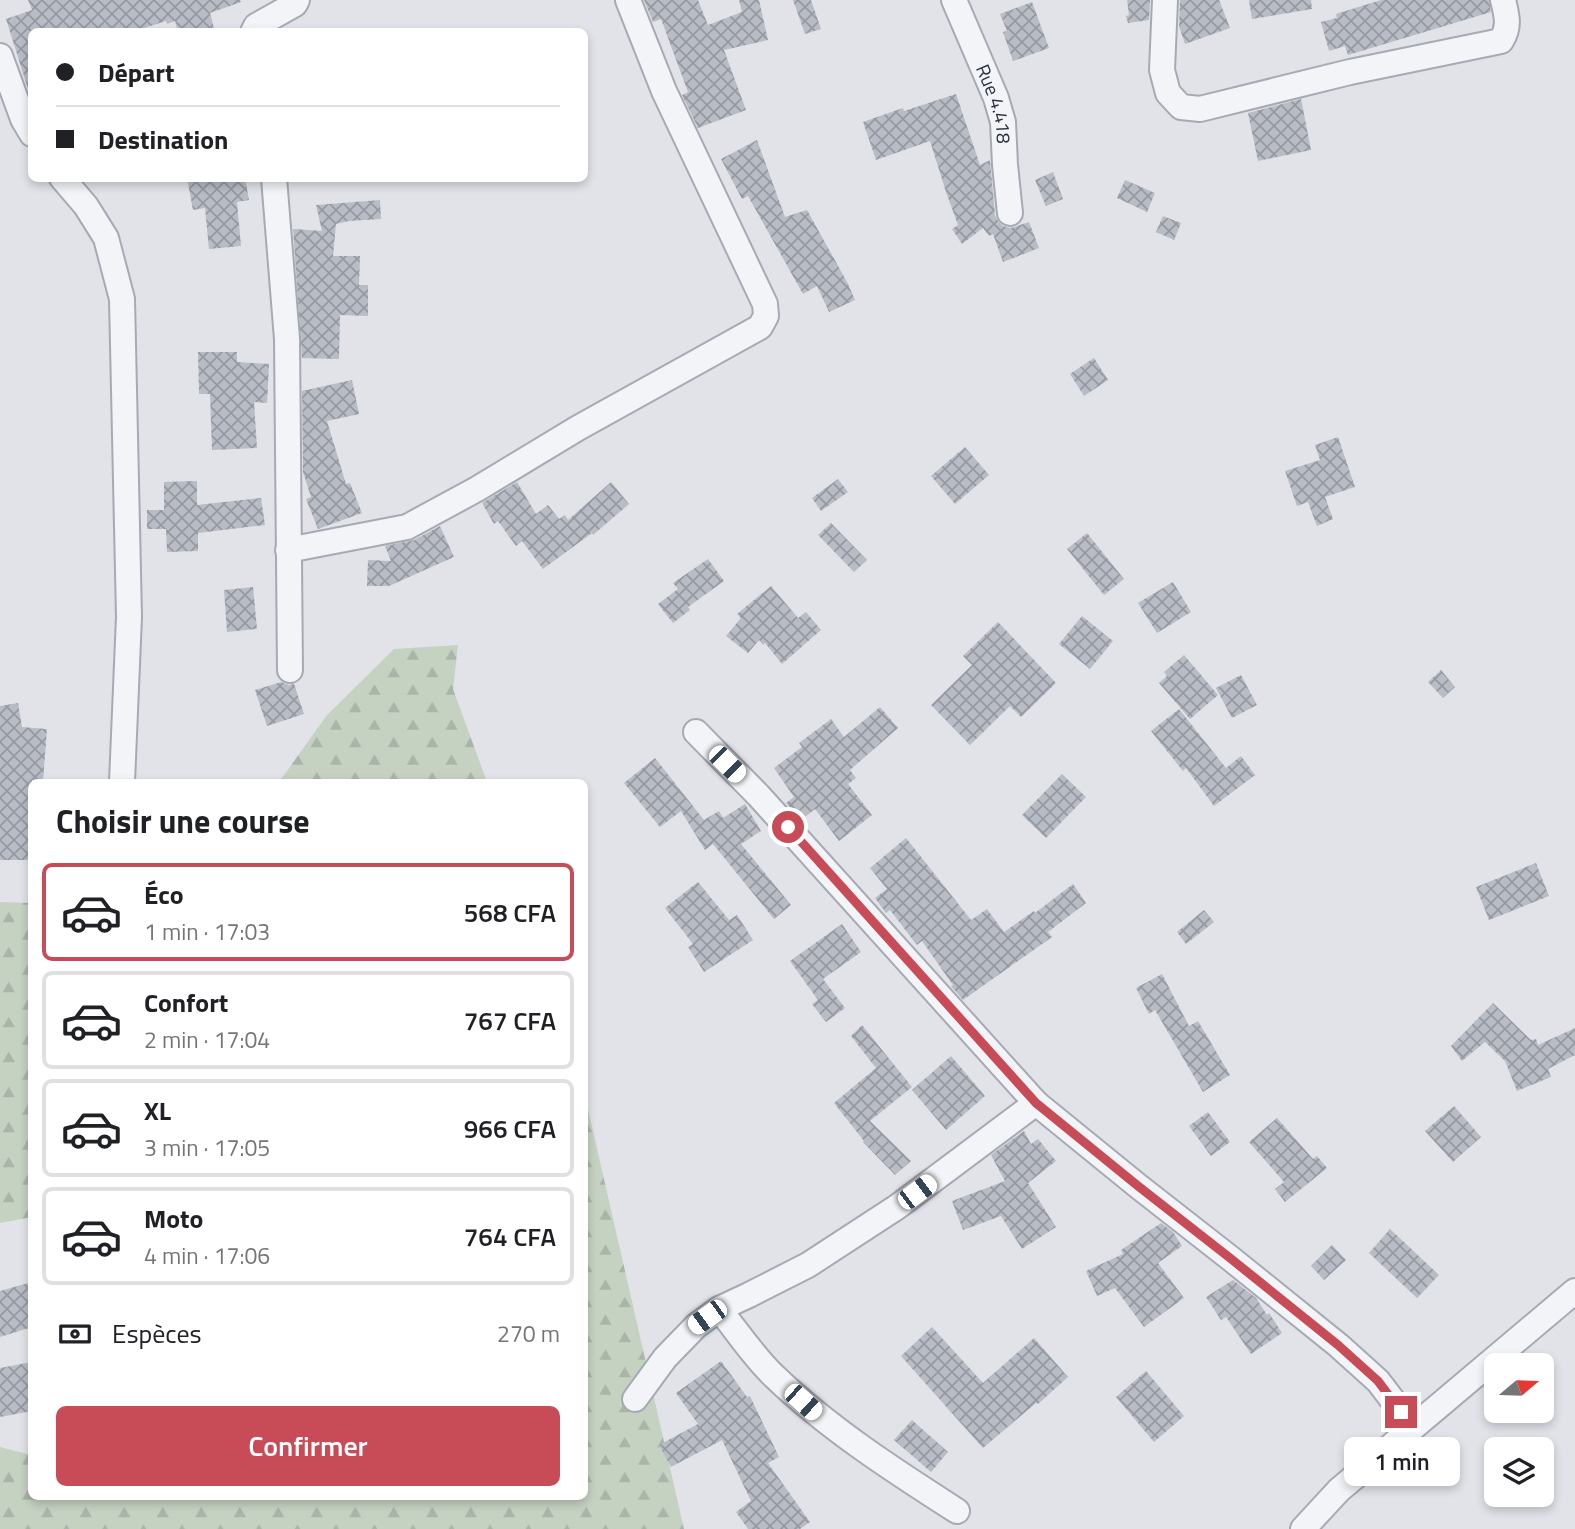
<!DOCTYPE html>
<html lang="fr">
<meta charset="utf-8">
<style>
:root{--surface:#fff;--page:#f6f6f6;--text:#202124;--muted:#757577;--line:#e0e0e0;--accent:#c74c58}
body{margin:0;font-family:"Titillium Web",sans-serif;background:var(--page);color:var(--text);height:100vh;display:flex;flex-direction:column;font-size:26px;white-space:nowrap}
*{box-sizing:border-box;margin:0}
p{font-size:23px;color:var(--muted)}
.icon{flex:none;width:38px;height:38px;fill:none;stroke:currentColor;stroke-width:2;stroke-linecap:round;stroke-linejoin:round}
.map{position:relative;flex:1;overflow:hidden}
.panel{position:absolute;left:28px;top:779px;width:560px;height:721px;display:flex;flex-direction:column;background:var(--surface);border-radius:10px;box-shadow:0 4px 10px #0003}
.panel>*{flex:none}
.banner{position:absolute;left:28px;top:28px;width:560px;height:154px;border-radius:10px;box-shadow:0 4px 10px #0003;display:grid;align-content:center;height:154px;padding:0 28px;background:var(--surface)}
.needle{width:46px;rotate:71deg}
.controls{position:absolute;left:1484px;top:1353px;display:grid;gap:14px}
.controls a{display:grid;place-items:center;width:70px;height:70px;border-radius:10px;background:var(--surface);box-shadow:0 4px 10px #0003;font-size:35px}
.end{position:absolute;width:32px;height:32px;margin:-16px;border:9px solid #c74c58;background:#fff;box-shadow:0 0 0 4px #fff}
.from{border-radius:50%}
.bubble{position:absolute;height:49px;border-radius:10px;background:var(--surface);box-shadow:0 4px 10px #0003;font-size:23px;font-weight:600;line-height:49px;text-align:center}
.car{position:absolute;width:21px;height:42px;margin:-21px -10px;border-radius:9px;box-shadow:0 0 5px 2px #0007;background:linear-gradient(#fff 24%,#345 0 40%,#fff 0 76%,#345 0 86%,#fff 0)}
.banner b{display:flex;align-items:center;gap:24px;height:66px;font-size:26px}
.banner b+b{border-top:2px solid var(--line)}
.banner i{width:18px;height:18px;background:var(--text)}
ul{padding:0;list-style:none}
li{display:flex;align-items:center;gap:21px;height:98px;margin:0 14px 10px;padding:0 14px;border:4px solid var(--line);border-radius:10px}
li div{flex:1}
li b{display:block;font-size:26px}
li em{font-style:normal;font-weight:600}
li.selected{border-color:var(--accent)}
li>.icon{width:63px;height:63px;stroke-width:1.5}
h2{padding:0 28px;font-size:32px;line-height:84px}
.pay{display:flex;align-items:center;gap:18px;height:77px;padding:0 28px;font-size:26px}
.pay p{margin-inline-start:auto}
.action{display:flex;gap:14px;margin-top:auto;padding:14px 28px}
.action a{flex:1;height:80px;border-radius:10px;background:var(--accent);color:#fff;font-size:28px;font-weight:600;line-height:80px;text-align:center}
.map>svg:first-child{display:block}
</style>
<div class="map">
<svg width="1575" height="1529" viewBox="0 0 1575 1529">
<defs>
<pattern id="forest-firs" width="22" height="20" patternUnits="userSpaceOnUse" patternTransform="scale(1.75)"><rect width="22" height="20" fill="#c5d2c2"/><path d="M5 1l3.5 6h-7zM16 11l3.5 6h-7z" fill="#a9b5a8"/></pattern>
<pattern id="building-cross-hatch" width="8" height="8" patternUnits="userSpaceOnUse" patternTransform="scale(1.75)"><rect width="8" height="8" fill="#b8bcc5"/><path d="M0 0l8 8M0 8l8-8" fill="none" stroke="#9699a1"/></pattern>
</defs>
<rect width="100%" height="100%" fill="#e1e3e9"/>
<g fill="url(#forest-firs)">
<polygon points="458,645 453,689 487,782 279,782 327,715 394,649"/>
<polygon points="0,902 31,903 32,1217 0,1223"/>
<polygon points="585,1096 684,1529 0,1529 0,1447 31,1455 32,1496 584,1496"/>
</g>
<g fill="url(#building-cross-hatch)">
<polygon points="28,0 240,0 241,2 210,13 215,32 178,32 175,21 167,24 166,21 132,32 32,32 32,88 28,89 6,19 32,10"/>
<polygon points="644,0 698,0 708,25 742,12 739,0 759,0 768,40 724,50 746,110 698,128 682,95 688,92 661,19 653,22"/>
<polygon points="793,0 811,0 821,29 805,34"/>
<polygon points="1127,0 1150,0 1149,20 1128,23 1126,16 1129,15"/>
<polygon points="1180,0 1219,0 1230,28 1185,44 1179,26"/>
<polygon points="1249,0 1311,0 1312,9 1252,19"/>
<polygon points="1381,0 1489,0 1491,12 1348,55 1345,46 1329,51 1321,22 1337,18 1336,14"/>
<polygon points="1032,2 1049,48 1013,61 1003,32 1007,31 1000,14"/>
<polygon points="956,94 980,165 990,160 995,215 998,221 1003,226 1011,228 1029,222 1039,248 1003,262 993,234 989,236 983,228 962,244 952,229 958,225 946,192 930,141 876,160 863,122 903,108 904,111"/>
<polygon points="1301,99 1311,150 1258,161 1248,113"/>
<polygon points="757,140 785,217 807,210 847,282 855,300 829,312 817,286 803,294 748,196 742,199 721,159"/>
<polygon points="1053,172 1063,199 1046,206 1035,180"/>
<polygon points="187,178 245,178 249,200 237,202 241,246 209,249 205,208 193,210"/>
<polygon points="1125,180 1155,193 1147,212 1117,198"/>
<polygon points="380,200 381,219 349,221 336,224 333,256 360,256 359,285 368,285 368,316 340,315 339,359 302,358 293,229 322,231 316,205"/>
<polygon points="1163,216 1181,223 1174,240 1156,232"/>
<polygon points="198,352 237,352 237,362 269,364 267,403 254,402 257,448 212,450 210,394 199,394"/>
<polygon points="1094,358 1108,380 1084,396 1070,374"/>
<polygon points="352,380 359,414 327,421 346,484 350,483 362,513 318,529 306,499 311,497 303,472 302,391"/>
<polygon points="1338,437 1355,487 1325,497 1333,519 1317,526 1308,502 1297,506 1285,471 1320,460 1315,445"/>
<polygon points="965,447 989,475 955,504 931,476"/>
<polygon points="838,479 848,492 821,511 812,498"/>
<polygon points="197,481 197,505 261,498 265,525 198,533 198,551 167,552 166,529 147,529 147,510 164,510 164,482"/>
<polygon points="517,482 536,514 548,505 559,519 565,515 568,520 611,482 629,504 593,535 592,533 543,569 522,541 516,546 498,521 494,524 482,503"/>
<polygon points="831,523 867,560 854,572 818,535"/>
<polygon points="440,526 454,557 389,586 367,586 368,560 391,561 385,546 414,540"/>
<polygon points="1087,533 1124,579 1104,595 1067,549"/>
<polygon points="708,559 724,581 688,607 690,610 673,623 658,604 678,589 673,583"/>
<polygon points="1173,582 1191,612 1157,633 1138,603"/>
<polygon points="771,586 798,618 806,612 821,630 782,664 765,643 763,645 759,640 748,653 726,636 741,618 737,614"/>
<polygon points="253,587 257,629 227,632 224,590"/>
<polygon points="1082,616 1113,641 1090,669 1059,644"/>
<polygon points="998,622 1056,683 1021,717 1010,706 970,745 931,705 972,665 963,656"/>
<polygon points="1184,655 1218,695 1190,719 1159,683 1167,676 1164,672"/>
<polygon points="1441,670 1455,687 1443,698 1428,682"/>
<polygon points="1241,675 1257,705 1232,718 1216,688"/>
<polygon points="281,682 289,685 294,684 304,714 267,726 255,690"/>
<polygon points="18,703 22,727 47,729 43,781 32,780 32,860 0,860 0,706"/>
<polygon points="880,707 898,728 850,770 856,778 848,784 872,815 839,841 815,809 801,820 786,803 794,797 774,768 802,747 799,743 831,719 844,737"/>
<polygon points="1179,709 1226,768 1241,756 1255,775 1214,806 1186,768 1183,771 1151,731"/>
<polygon points="655,758 704,820 719,811 723,818 745,804 761,831 741,844 791,905 774,919 713,844 705,850 681,811 660,827 624,783"/>
<polygon points="1062,774 1086,797 1046,838 1022,815"/>
<polygon points="906,838 971,920 987,909 1004,932 1034,911 1035,913 1073,884 1086,903 1048,932 1052,937 963,1000 951,986 953,985 922,941 917,945 890,910 886,913 875,898 887,889 870,868"/>
<polygon points="1536,863 1549,896 1489,920 1476,887"/>
<polygon points="698,882 729,920 737,915 753,940 704,972 688,947 693,944 665,908"/>
<polygon points="1204,910 1214,922 1186,944 1177,932"/>
<polygon points="842,924 861,952 823,979 845,1008 826,1022 812,1004 818,1000 790,961"/>
<polygon points="1162,974 1189,1026 1198,1021 1230,1075 1203,1092 1155,1010 1149,1014 1136,988"/>
<polygon points="1493,1003 1531,1040 1536,1039 1538,1045 1575,1028 1575,1055 1548,1069 1551,1077 1517,1091 1505,1061 1485,1042 1462,1061 1451,1046"/>
<polygon points="862,1025 912,1087 870,1121 911,1161 895,1175 863,1142 864,1141 834,1103 876,1068 851,1036"/>
<polygon points="951,1056 985,1096 946,1130 912,1090"/>
<polygon points="1454,1106 1481,1137 1453,1162 1425,1131"/>
<polygon points="1208,1112 1230,1142 1211,1156 1189,1126"/>
<polygon points="1277,1118 1313,1159 1317,1156 1327,1168 1285,1202 1275,1189 1284,1182 1249,1142"/>
<polygon points="1024,1131 1031,1144 1038,1139 1056,1161 1028,1183 1056,1227 1022,1249 1001,1216 963,1230 952,1201 1005,1181 991,1155"/>
<polygon points="1161,1223 1173,1232 1182,1246 1158,1263 1184,1298 1144,1327 1115,1288 1097,1296 1086,1271 1123,1254 1121,1250"/>
<polygon points="1390,1229 1439,1275 1417,1298 1369,1253"/>
<polygon points="1332,1245 1346,1260 1324,1280 1311,1266"/>
<polygon points="1233,1280 1256,1298 1267,1315 1269,1313 1282,1333 1251,1354 1226,1317 1221,1320 1206,1297"/>
<polygon points="32,1282 32,1327 0,1337 0,1291"/>
<polygon points="932,1327 983,1383 1034,1338 1068,1377 1038,1404 1036,1403 983,1448 901,1356"/>
<polygon points="721,1361 747,1397 750,1396 779,1457 768,1463 810,1522 800,1529 748,1529 736,1512 751,1501 722,1440 671,1467 659,1445 698,1424 676,1393"/>
<polygon points="32,1362 32,1411 0,1417 0,1368"/>
<polygon points="1146,1371 1184,1416 1154,1442 1116,1397"/>
<polygon points="912,1420 948,1452 931,1472 894,1440"/>
</g>
<g fill="none" stroke-linecap="round" stroke-linejoin="round">
<defs>
<g id="minor">
<path id="s1" d="M954 0 996 98 1003 122 1005 165 1010 213"/>
<path d="M1165 0 1162 70 1168 93 1181 107 1200 109 1350 72 1501 41C1510 27 1507 16 1503 0"/>
<polyline points="253,32 256,26 295,4 297,0"/>
<polyline points="0,56 23,119 32,134"/>
<polyline points="62,178 86,206 106,238 122,299 129,617 122,782"/>
<polyline points="274,178 287,339 290,670"/>
<polyline points="288,550 407,527 477,489 578,428 760,327 766,316 765,304 664,91 628,0"/>
<polyline points="696,732 759,796 1036,1103 1138,1186 1230,1258 1338,1345 1378,1381 1413,1427"/>
<path d="M719 1309C737 1331 753 1356 774 1376 828 1428 893 1470 957 1511"/>
<polyline points="635,1399 665,1358 696,1326 719,1309 749,1295 808,1265 897,1207 1036,1103"/>
<polyline points="1303,1529 1339,1490 1575,1291"/>
</g>
</defs>
<use href="#minor" stroke="#a6aab3" stroke-width="28"/>
<use href="#minor" stroke="#f3f4f7" stroke-width="24"/>
</g>
<g fill="none" stroke-linecap="round" stroke-linejoin="round">
<polyline stroke="#c74c58" stroke-width="9" points="788,827 1036,1103 1138,1186 1230,1258 1338,1345 1378,1381 1401,1412"/>
</g>
<g text-anchor="middle" stroke-width="5" stroke-linejoin="round" paint-order="stroke">
<g font-size="19" fill="#2a313f" stroke="#f0f2f6">
<text dy="7" stroke="none"><textPath href="#s1" startOffset="112">Rue 4.418</textPath></text>
</g>
</g>
</svg>
<div class="controls">
<a><svg class="needle" viewBox="-14 -14 28 28"><path d="M0-13l5 13h-10z" fill="#e53935"/><path d="M0 13l5-13h-10z" fill="#757577"/></svg></a>
<a><svg class="icon" aria-label="layers" viewBox="0 0 24 24"><path d="M12 4l9 5-9 5-9-5zM3 14l9 5 9-5"/></svg></a>
</div>
<i class="end from" style="left:788px;top:827px"></i>
<i class="end" style="left:1401px;top:1412px"></i>
<div class="bubble" style="left:1344px;top:1437px;width:116px">1 min</div>
<i class="car" style="left:727px;top:764px;rotate:135deg"></i>
<i class="car" style="left:917px;top:1192px;rotate:53deg"></i>
<i class="car" style="left:707px;top:1317px;rotate:234deg"></i>
<i class="car" style="left:803px;top:1402px;rotate:132deg"></i>
<div class="banner">
<b><i class="from"></i>Départ</b>
<b><i></i>Destination</b>
</div>
<section class="panel">
<h2>Choisir une course</h2>
<ul>
<li class="selected"><svg class="icon" aria-label="car" viewBox="0 0 24 24"><path d="M5 17H2v-5l4-1 3-4h7l3 4 3 1v5h-3M9 17h6M6 11h13"/><circle cx="7" cy="17" r="2"/><circle cx="17" cy="17" r="2"/></svg><div><b>Éco</b><p>1 min · 17:03</p></div><em>568 CFA</em></li>
<li><svg class="icon" aria-label="car" viewBox="0 0 24 24"><path d="M5 17H2v-5l4-1 3-4h7l3 4 3 1v5h-3M9 17h6M6 11h13"/><circle cx="7" cy="17" r="2"/><circle cx="17" cy="17" r="2"/></svg><div><b>Confort</b><p>2 min · 17:04</p></div><em>767 CFA</em></li>
<li><svg class="icon" aria-label="car" viewBox="0 0 24 24"><path d="M5 17H2v-5l4-1 3-4h7l3 4 3 1v5h-3M9 17h6M6 11h13"/><circle cx="7" cy="17" r="2"/><circle cx="17" cy="17" r="2"/></svg><div><b>XL</b><p>3 min · 17:05</p></div><em>966 CFA</em></li>
<li><svg class="icon" aria-label="car" viewBox="0 0 24 24"><path d="M5 17H2v-5l4-1 3-4h7l3 4 3 1v5h-3M9 17h6M6 11h13"/><circle cx="7" cy="17" r="2"/><circle cx="17" cy="17" r="2"/></svg><div><b>Moto</b><p>4 min · 17:06</p></div><em>764 CFA</em></li>
</ul>
<div class="pay"><svg class="icon" aria-label="cash" viewBox="0 0 24 24"><path d="M3 7h18v10H3z"/><circle cx="12" cy="12" r="2"/></svg>Espèces<p>270 m</p></div>
<div class="action"><a>Confirmer</a></div>
</section>
</div>
